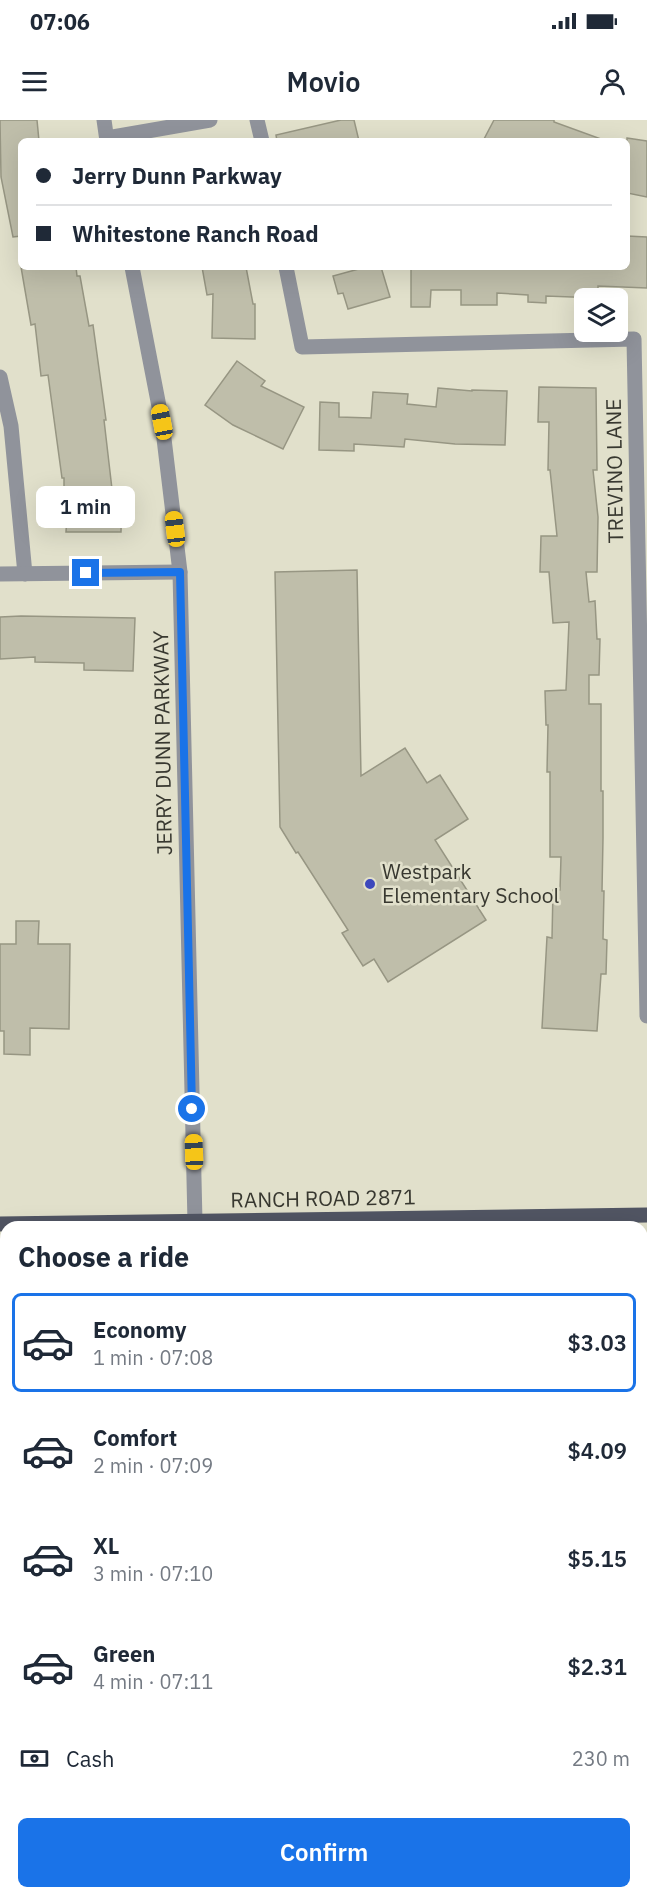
<!DOCTYPE html>
<meta charset="utf-8">
<style>
:root{--surface:#fff;--page:#f6f6f7;--text:#1f2937;--muted:#747a83;--line:#e0e1e3;--accent:#1a73e8}
body{margin:0;font-family:"IBM Plex Sans",sans-serif;background:var(--page);color:var(--text);height:100vh;display:flex;flex-direction:column;font-size:22px;white-space:nowrap}
*{box-sizing:border-box;margin:0}
p{font-size:20px;color:var(--muted)}
.icon{flex:none;width:33px;height:33px;fill:none;stroke:currentColor;stroke-width:2;stroke-linecap:round;stroke-linejoin:round}
.map{position:relative;flex:1;overflow:hidden}
.panel{position:absolute;left:0px;top:1101px;width:648px;height:678px;display:flex;flex-direction:column;background:var(--surface);border-radius:18px 18px 0 0;box-shadow:0 6px 24px #0002}
.panel>*{flex:none}
.guide{position:absolute;left:18px;top:18px;width:612px;height:132px;border-radius:9px;box-shadow:0 6px 24px #0002;display:grid;align-content:center;height:132px;padding:0 18px;background:var(--surface)}
.fabs{position:absolute;left:574px;top:168px;display:grid;gap:12px}
.fabs a{display:grid;place-items:center;width:54px;height:54px;border-radius:9px;background:var(--surface);box-shadow:0 6px 24px #0002;font-size:30px}
.end{position:absolute;width:27px;height:27px;margin:-14px;border:8px solid #1a73e8;background:#fff;box-shadow:0 0 0 3px #fff}
.from{border-radius:50%}
.bubble{position:absolute;height:42px;border-radius:9px;background:var(--surface);box-shadow:0 6px 24px #0002;font-size:20px;font-weight:600;line-height:42px;text-align:center}
.car{position:absolute;width:18px;height:36px;margin:-18px -9px;border-radius:8px;box-shadow:0 0 4px 2px #0007;background:linear-gradient(#f5c518 24%,#345 0 40%,#f5c518 0 76%,#345 0 86%,#f5c518 0)}
.guide b{display:flex;align-items:center;gap:21px;height:57px;font-size:22px}
.guide b+b{border-top:2px solid var(--line)}
.guide i{width:15px;height:15px;background:var(--text)}
ul{padding:0;list-style:none}
li{display:flex;align-items:center;gap:18px;height:99px;margin:0 12px 9px;padding:0 6px;border:3px solid transparent;border-radius:9px}
li div{flex:1}
li b{display:block;font-size:22px}
li em{font-style:normal;font-weight:600}
li.selected{border-color:var(--accent)}
li>.icon{width:54px;height:54px;stroke-width:1.5}
h2{padding:0 18px;font-size:27px;line-height:72px}
.pay{display:flex;align-items:center;gap:15px;height:66px;padding:0 18px;font-size:22px}
.pay p{margin-inline-start:auto}
.primary-button{display:flex;gap:12px;margin-top:auto;padding:12px 18px}
.primary-button a{flex:1;height:69px;border-radius:9px;background:var(--accent);color:#fff;font-size:24px;font-weight:600;line-height:69px;text-align:center}
.status{display:flex;justify-content:space-between;align-items:center;height:42px;padding:0 30px;background:var(--surface);direction:ltr}
.status svg{height:16px;fill:currentColor}
header{display:flex;justify-content:space-between;align-items:center;height:78px;padding:0 18px;background:var(--surface);font-size:27px;font-weight:600}
.map>svg:first-child{display:block}
</style>
<div class="status"><b>07:06</b><svg viewBox="0 0 49 12"><path d="M0 12V9h3v3zM5 12V6h3v6zM10 12V3h3v9zM15 12V0h3v12zM26 1h20v11H26zM47 4h2v5h-2z"/></svg></div>
<header><svg class="icon" aria-label="menu" viewBox="0 0 24 24"><path d="M4 6h16M4 12h16M4 18h16"/></svg>Movio<svg class="icon" aria-label="person" viewBox="0 0 24 24"><circle cx="12" cy="8" r="4"/><path d="M4 21q1-7 8-7t8 7"/></svg></header>
<div class="map">
<svg width="647" height="1779" viewBox="0 0 647 1779">
<rect width="100%" height="100%" fill="#e1e0cb"/>
<g fill="#bfbeaa" stroke="#979683" stroke-width="1.5">
<polygon points="0,0 37,0 39,21 21,21 21,116 13,117 1,57"/>
<polygon points="341,0 354,0 359,21 277,21 276,15"/>
<polygon points="494,0 554,0 554,2 601,19 601,21 483,21"/>
<polygon points="627,18 647,21 647,77 627,73"/>
<polygon points="627,116 647,117 647,168 598,166 598,178 546,176 546,183 528,182 528,175 497,173 497,185 461,185 461,170 431,170 430,187 411,187 411,147 627,147"/>
<polygon points="21,147 76,147 77,156 80,156 89,206 93,205 106,300 104,300 112,369 122,369 121,412 66,412 67,396 64,396 64,358 62,358 48,255 41,256 35,204 31,205"/>
<polygon points="202,147 246,147 253,184 255,184 255,219 212,218 213,174 207,175"/>
<polygon points="366,147 381,147 390,177 348,189 343,173 338,174 333,156"/>
<polygon points="237,241 265,261 261,266 304,287 283,329 233,305 205,285"/>
<polygon points="539,267 596,268 597,350 593,350 598,397 597,452 586,452 589,482 595,481 597,519 600,519 599,555 589,555 589,584 601,584 601,671 603,671 603,718 602,771 604,771 603,819 607,820 606,854 601,854 597,911 542,908 547,817 552,818 553,770 560,770 561,737 550,737 550,652 547,652 548,605 546,605 545,571 566,570 569,502 553,503 549,452 540,452 541,416 557,416 550,350 548,350 549,302 538,302"/>
<polygon points="438,268 472,271 472,270 507,271 505,325 455,324 405,319 404,327 354,324 354,331 319,330 320,282 339,283 339,297 371,298 373,272 408,274 407,284 436,287"/>
<polygon points="357,450 361,656 405,628 427,663 440,655 468,699 435,720 486,800 388,862 374,839 363,846 342,813 348,810 298,732 296,733 280,707 275,452"/>
<polygon points="21,496 135,498 133,551 84,550 84,543 35,542 35,537 0,539 0,497"/>
<polygon points="16,801 39,801 38,824 70,824 69,909 30,908 30,935 4,934 4,911 0,911 0,824 16,824"/>
</g>
<g fill="none" stroke-linecap="round" stroke-linejoin="round">
<g stroke="#90939b" stroke-width="15">
<polyline points="104,0 107,21"/>
<polyline points="257,0 262,21"/>
<polyline points="107,18 210,0"/>
<polyline points="132,147 162,302 180,452 195,1102"/>
<polyline points="286,147 302,227 634,219 647,896"/>
<polyline points="0,257 11,306 25,454"/>
<polyline points="0,454 180,452"/>
<polyline points="642,1322 647,1321"/>
<polyline points="0,1340 6,1340"/>
<polyline points="642,1691 647,1678"/>
<polyline points="70,1779 73,1773"/>
<polyline points="332,1779 335,1773"/>
<polyline points="606,1779 609,1773"/>
</g>
<polyline stroke="#515563" stroke-width="15" points="0,1104 647,1095"/>
</g>
<g fill="none" stroke-linecap="round" stroke-linejoin="round">
<polyline stroke="#1a73e8" stroke-width="8" points="86,453 180,452 192,989"/>
</g>
<circle fill="#3d48bc" stroke="#e1e0cb" stroke-width="2" cx="370" cy="764" r="6"/>
<g text-anchor="middle" stroke-width="5" stroke-linejoin="round" paint-order="stroke">
<g font-size="21" fill="#383830" stroke="#e1e0cb">
<text transform="translate(615 351) rotate(-91)" y="7">TREVINO LANE</text>
<text transform="translate(163 623) rotate(-91)" y="7">JERRY DUNN PARKWAY</text>
<text transform="translate(323 1079) rotate(-1)" y="7">RANCH ROAD 2871</text>
</g>
<g font-size="21" fill="#383830" stroke="#e1e0cb" text-anchor="start">
<text x="382" y="759">Westpark<tspan x="382" dy="24">Elementary School</tspan></text>
</g>
</g>
</svg>
<div class="fabs">
<a><svg class="icon" aria-label="layers" viewBox="0 0 24 24"><path d="M12 4l9 5-9 5-9-5zM3 14l9 5 9-5"/></svg></a>
</div>
<i class="end from" style="left:192px;top:989px"></i>
<i class="end" style="left:86px;top:453px"></i>
<div class="bubble" style="left:36px;top:366px;width:99px">1 min</div>
<i class="car" style="left:162px;top:302px;rotate:349deg"></i>
<i class="car" style="left:175px;top:409px;rotate:353deg"></i>
<i class="car" style="left:194px;top:1032px;rotate:358deg"></i>
<div class="guide">
<b><i class="from"></i>Jerry Dunn Parkway</b>
<b><i></i>Whitestone Ranch Road</b>
</div>
<section class="panel">
<h2>Choose a ride</h2>
<ul>
<li class="selected"><svg class="icon" aria-label="car" viewBox="0 0 24 24"><path d="M5 17H2v-5l4-1 3-4h7l3 4 3 1v5h-3M9 17h6M6 11h13"/><circle cx="7" cy="17" r="2"/><circle cx="17" cy="17" r="2"/></svg><div><b>Economy</b><p>1 min · 07:08</p></div><em>$3.03</em></li>
<li><svg class="icon" aria-label="car" viewBox="0 0 24 24"><path d="M5 17H2v-5l4-1 3-4h7l3 4 3 1v5h-3M9 17h6M6 11h13"/><circle cx="7" cy="17" r="2"/><circle cx="17" cy="17" r="2"/></svg><div><b>Comfort</b><p>2 min · 07:09</p></div><em>$4.09</em></li>
<li><svg class="icon" aria-label="car" viewBox="0 0 24 24"><path d="M5 17H2v-5l4-1 3-4h7l3 4 3 1v5h-3M9 17h6M6 11h13"/><circle cx="7" cy="17" r="2"/><circle cx="17" cy="17" r="2"/></svg><div><b>XL</b><p>3 min · 07:10</p></div><em>$5.15</em></li>
<li><svg class="icon" aria-label="car" viewBox="0 0 24 24"><path d="M5 17H2v-5l4-1 3-4h7l3 4 3 1v5h-3M9 17h6M6 11h13"/><circle cx="7" cy="17" r="2"/><circle cx="17" cy="17" r="2"/></svg><div><b>Green</b><p>4 min · 07:11</p></div><em>$2.31</em></li>
</ul>
<div class="pay"><svg class="icon" aria-label="cash" viewBox="0 0 24 24"><path d="M3 7h18v10H3z"/><circle cx="12" cy="12" r="2"/></svg>Cash<p>230 m</p></div>
<div class="primary-button"><a>Confirm</a></div>
</section>
</div>
